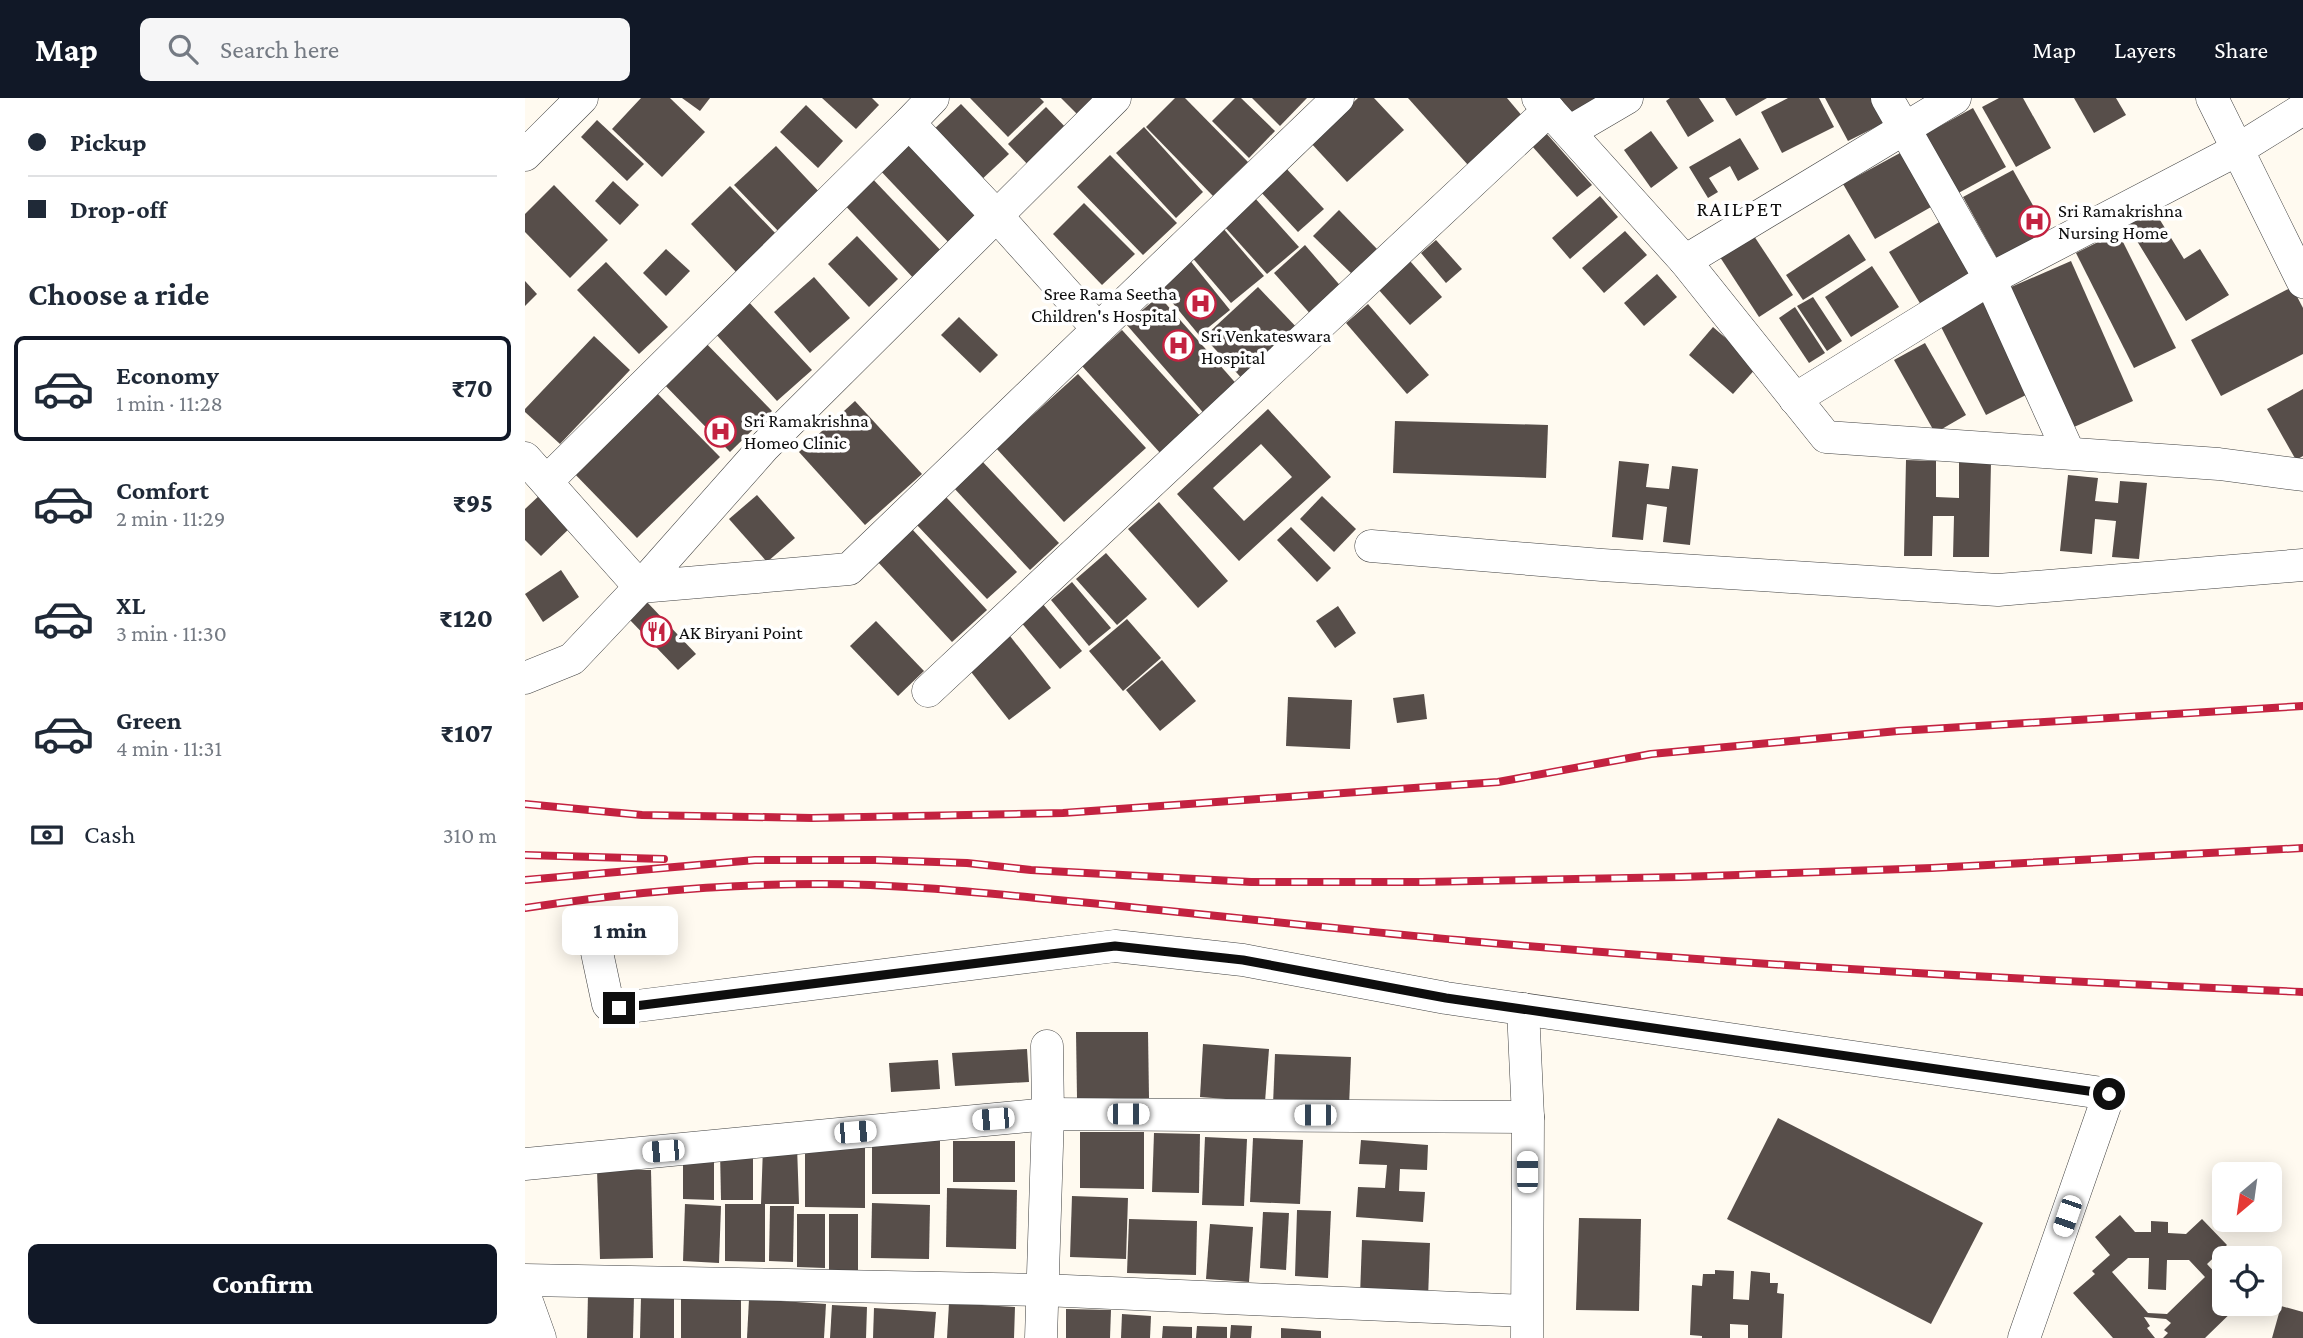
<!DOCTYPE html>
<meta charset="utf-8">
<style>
:root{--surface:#fff;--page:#f6f6f7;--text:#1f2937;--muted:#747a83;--line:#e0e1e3;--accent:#111827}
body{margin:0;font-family:"Crimson Pro",serif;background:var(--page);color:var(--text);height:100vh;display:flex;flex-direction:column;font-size:26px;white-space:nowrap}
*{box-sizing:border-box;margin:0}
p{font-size:23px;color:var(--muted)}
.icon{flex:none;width:38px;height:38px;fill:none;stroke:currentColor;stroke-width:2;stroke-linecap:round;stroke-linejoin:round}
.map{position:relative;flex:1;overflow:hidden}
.drawer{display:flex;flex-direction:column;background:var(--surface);width:525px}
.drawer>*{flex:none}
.hud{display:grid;align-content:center;height:154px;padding:0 28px;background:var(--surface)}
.needle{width:46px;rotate:209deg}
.tools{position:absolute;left:1687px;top:1064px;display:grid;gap:14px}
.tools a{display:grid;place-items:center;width:70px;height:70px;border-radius:10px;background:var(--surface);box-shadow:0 4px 18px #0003;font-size:35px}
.end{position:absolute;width:32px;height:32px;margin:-16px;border:9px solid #0e0e0e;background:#fff;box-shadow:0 0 0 4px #fff}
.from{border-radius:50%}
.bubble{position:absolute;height:49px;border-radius:10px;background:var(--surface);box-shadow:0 4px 18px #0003;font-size:23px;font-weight:800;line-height:49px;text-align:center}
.car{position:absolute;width:21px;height:42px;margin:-21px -10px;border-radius:9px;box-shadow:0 0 5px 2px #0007;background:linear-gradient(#fff 24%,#345 0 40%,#fff 0 76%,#345 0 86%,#fff 0)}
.hud b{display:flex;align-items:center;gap:24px;height:66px;font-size:26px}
.hud b+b{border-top:2px solid var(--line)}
.hud i{width:18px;height:18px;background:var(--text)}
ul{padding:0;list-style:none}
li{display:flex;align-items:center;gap:21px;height:105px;margin:0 14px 10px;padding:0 14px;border:4px solid transparent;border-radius:10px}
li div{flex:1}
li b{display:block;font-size:26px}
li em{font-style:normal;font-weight:800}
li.current{border-color:var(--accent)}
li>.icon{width:63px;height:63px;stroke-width:1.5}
h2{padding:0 28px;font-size:32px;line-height:84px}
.pay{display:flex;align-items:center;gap:18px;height:77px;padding:0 28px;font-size:26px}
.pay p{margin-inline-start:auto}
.primary-button{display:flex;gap:14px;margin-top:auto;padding:14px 28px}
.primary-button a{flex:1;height:80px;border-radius:10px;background:var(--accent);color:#fff;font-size:28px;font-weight:800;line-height:80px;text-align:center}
header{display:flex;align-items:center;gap:42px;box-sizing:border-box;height:98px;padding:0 35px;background:var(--accent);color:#fff}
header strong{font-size:33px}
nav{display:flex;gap:38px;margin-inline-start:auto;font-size:24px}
.search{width:490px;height:63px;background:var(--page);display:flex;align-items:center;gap:18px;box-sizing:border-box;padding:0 24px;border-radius:10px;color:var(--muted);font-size:26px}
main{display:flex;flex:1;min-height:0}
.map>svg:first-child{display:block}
</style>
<header>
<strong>Map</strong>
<div class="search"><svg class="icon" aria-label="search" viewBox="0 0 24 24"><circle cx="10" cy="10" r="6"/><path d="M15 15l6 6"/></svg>Search here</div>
<nav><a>Map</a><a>Layers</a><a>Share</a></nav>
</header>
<main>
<section class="drawer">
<div class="hud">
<b><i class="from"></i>Pickup</b>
<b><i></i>Drop-off</b>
</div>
<h2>Choose a ride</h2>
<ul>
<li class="current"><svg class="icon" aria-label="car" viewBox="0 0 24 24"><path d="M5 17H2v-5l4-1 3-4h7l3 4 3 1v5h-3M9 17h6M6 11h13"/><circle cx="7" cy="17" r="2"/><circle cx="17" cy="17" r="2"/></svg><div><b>Economy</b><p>1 min · 11:28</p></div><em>₹70</em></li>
<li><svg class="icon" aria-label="car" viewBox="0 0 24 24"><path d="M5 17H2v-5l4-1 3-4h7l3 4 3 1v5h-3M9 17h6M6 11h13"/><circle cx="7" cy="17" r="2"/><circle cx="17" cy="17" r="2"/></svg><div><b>Comfort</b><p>2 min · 11:29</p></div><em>₹95</em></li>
<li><svg class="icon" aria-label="car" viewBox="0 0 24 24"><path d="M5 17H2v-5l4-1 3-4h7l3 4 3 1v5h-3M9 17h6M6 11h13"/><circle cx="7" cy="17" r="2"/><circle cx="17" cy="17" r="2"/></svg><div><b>XL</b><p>3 min · 11:30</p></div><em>₹120</em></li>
<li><svg class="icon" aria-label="car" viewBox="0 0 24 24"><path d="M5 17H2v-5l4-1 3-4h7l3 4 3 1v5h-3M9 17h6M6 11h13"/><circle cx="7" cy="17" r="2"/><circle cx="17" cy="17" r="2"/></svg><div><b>Green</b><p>4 min · 11:31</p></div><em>₹107</em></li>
</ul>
<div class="pay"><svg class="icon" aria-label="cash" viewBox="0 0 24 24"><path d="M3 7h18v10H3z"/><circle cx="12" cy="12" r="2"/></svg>Cash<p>310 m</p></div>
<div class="primary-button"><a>Confirm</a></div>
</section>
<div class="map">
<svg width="1778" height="1240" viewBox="0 0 1778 1240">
<rect width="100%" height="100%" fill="#fffaf0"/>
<g fill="#574e4a" fill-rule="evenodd">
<polygon points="116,0 145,0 180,34 137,79 87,31"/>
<polygon points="157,0 185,0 175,13"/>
<polygon points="297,0 347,0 354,7 331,31"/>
<polygon points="445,0 515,0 519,4 483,39"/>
<polygon points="536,0 573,0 554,18"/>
<polygon points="650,0 660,0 723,64 688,98 621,29"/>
<polygon points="710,0 716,0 750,33 724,60 687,23"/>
<polygon points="727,0 782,0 755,28"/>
<polygon points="833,0 849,0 879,32 822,84 785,44"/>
<polygon points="883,0 982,0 998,19 943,67"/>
<polygon points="1032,0 1078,0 1045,20"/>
<polygon points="1145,0 1174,0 1189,23 1163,39 1141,3"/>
<polygon points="1200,0 1242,0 1211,18"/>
<polygon points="1263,0 1294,0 1309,29 1257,55 1236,14"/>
<polygon points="1300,0 1346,0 1359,25 1323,43"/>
<polygon points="1474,0 1498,0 1526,50 1491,69 1457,9"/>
<polygon points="1549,0 1591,0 1601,17 1569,35"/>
<polygon points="436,6 484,56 454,84 407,33"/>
<polygon points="281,7 318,43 293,70 255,34"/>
<polygon points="521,9 545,34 507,71 483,46"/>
<polygon points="1448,10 1481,69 1428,98 1395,39"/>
<polygon points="72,22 119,66 102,83 56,39"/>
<polygon points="619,29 678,94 651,120 591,55"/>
<polygon points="1126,33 1153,70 1126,90 1099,52"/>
<polygon points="1021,35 1067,87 1052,99 1007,48"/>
<polygon points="381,40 456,119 426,147 351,68"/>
<polygon points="1215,40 1234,71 1213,83 1205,68 1184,80 1193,94 1183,100 1164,69"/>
<polygon points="251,48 298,98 257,137 209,87"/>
<polygon points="1375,55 1406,109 1350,141 1318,86"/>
<polygon points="585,57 652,125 618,157 552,89"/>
<polygon points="759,68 799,111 773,134 734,92"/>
<polygon points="1488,72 1524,136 1474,164 1438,99"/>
<polygon points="343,76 420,157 392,184 315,102"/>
<polygon points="88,83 114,107 95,127 70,103"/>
<polygon points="29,87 83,142 45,180 0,134 0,116"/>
<polygon points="205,88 253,138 213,176 166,126"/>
<polygon points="1075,98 1093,119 1045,161 1027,140"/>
<polygon points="729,99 774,149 742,176 698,127"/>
<polygon points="559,105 610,156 577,187 528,136"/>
<polygon points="1627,109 1659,161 1675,151 1704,197 1661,223 1601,125"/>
<polygon points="814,112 853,152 828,177 788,138"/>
<polygon points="1416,123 1451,182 1399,212 1364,154"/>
<polygon points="697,129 739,178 706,205 665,157"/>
<polygon points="1100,133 1122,157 1079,195 1057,170"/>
<polygon points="1593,134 1651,250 1609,270 1551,155"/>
<polygon points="1227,135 1268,197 1234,219 1193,156"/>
<polygon points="1324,136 1341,162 1278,202 1261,177"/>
<polygon points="332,138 373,181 344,209 303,166"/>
<polygon points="911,142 937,171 921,185 896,155"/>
<polygon points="780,147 819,192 788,219 749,175"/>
<polygon points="141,151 165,173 141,198 118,175"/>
<polygon points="663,160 705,212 674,237 632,186"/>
<polygon points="885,163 917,199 885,227 853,191"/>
<polygon points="1546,163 1608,303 1549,329 1486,189"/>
<polygon points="81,164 143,229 114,256 52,192"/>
<polygon points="1347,168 1374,209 1326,239 1300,199"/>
<polygon points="1132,176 1152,199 1119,228 1099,205"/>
<polygon points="289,179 325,220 285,255 249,214"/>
<polygon points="0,183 12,196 0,208"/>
<polygon points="733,189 776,234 721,285 679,239"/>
<polygon points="1767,189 1778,210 1778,256 1696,298 1666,242"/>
<polygon points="634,198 715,290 682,319 601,226"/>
<polygon points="1288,199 1317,243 1302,253 1272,208"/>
<polygon points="1459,200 1507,294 1461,317 1413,223"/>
<polygon points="222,202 287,272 252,303 188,233"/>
<polygon points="843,206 904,277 882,296 821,225"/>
<polygon points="1270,209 1300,255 1284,265 1254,220"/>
<polygon points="434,219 473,257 455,275 416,237"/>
<polygon points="1188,229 1233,268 1208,296 1164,257"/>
<polygon points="597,232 677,320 636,356 557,268"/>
<polygon points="69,238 105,272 35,346 0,314 0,311"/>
<polygon points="174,238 247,313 205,354 132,279"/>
<polygon points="1400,245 1441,317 1410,335 1369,262"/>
<polygon points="553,276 621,350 539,424 471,350"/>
<polygon points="125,288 195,359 112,440 43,369"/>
<polygon points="1778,291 1778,358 1771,362 1742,311"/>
<polygon points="330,303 397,376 340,427 274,354"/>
<path d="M743 311 806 379 714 463 652 396ZM736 346 767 379 719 423 688 390Z"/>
<polygon points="870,323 1023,327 1021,380 868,375"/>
<polygon points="456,362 534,445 505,472 428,389"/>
<polygon points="1381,362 1411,363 1411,399 1434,400 1434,363 1466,364 1464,459 1428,459 1429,418 1408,418 1407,458 1379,458"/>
<polygon points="1094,363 1124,366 1121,389 1144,391 1147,368 1173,371 1165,447 1138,444 1142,409 1122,406 1118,442 1087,439"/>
<polygon points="1543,377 1573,380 1570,403 1593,405 1595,383 1622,385 1614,461 1587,459 1591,423 1570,421 1567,456 1535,453"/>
<polygon points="17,395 48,427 16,458 0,442 0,411"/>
<polygon points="232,397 270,440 242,464 204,421"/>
<polygon points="797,398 831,431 809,454 775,421"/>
<polygon points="421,399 492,474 462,501 391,426"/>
<polygon points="634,404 703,483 673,510 603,431"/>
<polygon points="766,429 806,470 792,484 752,442"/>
<polygon points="387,431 462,512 427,544 352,463"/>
<polygon points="581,455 622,501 592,527 551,481"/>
<polygon points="36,472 54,499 18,524 0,496"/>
<polygon points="547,484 586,530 564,548 526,502"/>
<polygon points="122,504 171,556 153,572 104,521"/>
<polygon points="517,505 557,553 535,571 495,523"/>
<polygon points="813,508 831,535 810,550 791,523"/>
<polygon points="602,521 636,560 598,593 564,553"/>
<polygon points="351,523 399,573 373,598 325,548"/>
<polygon points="485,538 526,590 484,622 443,570"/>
<polygon points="637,562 671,603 635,633 601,592"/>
<polygon points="899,596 902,621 872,625 868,600"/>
<polygon points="763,599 827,602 825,651 761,648"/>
<polygon points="551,934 623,934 624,1000 552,1000"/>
<polygon points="678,946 744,951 740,1004 675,999"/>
<polygon points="502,951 504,984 430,988 427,955"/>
<polygon points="750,956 826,959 824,1009 748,1007"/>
<polygon points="413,962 415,991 366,994 364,965"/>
<polygon points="1253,1020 1458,1125 1406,1226 1202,1121"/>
<polygon points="555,1034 619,1034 619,1091 555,1090"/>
<polygon points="629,1035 675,1036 674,1095 627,1094"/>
<polygon points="340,1039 340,1110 280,1109 280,1044"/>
<polygon points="680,1039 722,1041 719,1108 677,1107"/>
<polygon points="728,1040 778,1042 775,1106 725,1104"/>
<polygon points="836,1042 903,1047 902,1072 875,1071 874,1093 900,1094 898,1124 831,1119 833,1089 860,1090 862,1067 834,1066"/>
<rect x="347" y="1043" width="68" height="53"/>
<rect x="428" y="1043" width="62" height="41"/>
<polygon points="272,1048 274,1106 240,1106 240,1164 200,1163 200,1106 236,1106 238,1049"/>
<polygon points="195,1052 228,1052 228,1102 196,1102"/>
<polygon points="158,1054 189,1054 189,1102 158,1101"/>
<polygon points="72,1072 126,1072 128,1160 75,1161"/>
<polygon points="422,1090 492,1092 491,1151 421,1149"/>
<polygon points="547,1098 603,1100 601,1161 545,1159"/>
<polygon points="347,1105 405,1107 404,1161 346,1160"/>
<polygon points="160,1106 196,1108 194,1165 158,1163"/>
<polygon points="245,1108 269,1108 268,1164 244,1163"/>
<polygon points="772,1112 806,1113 803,1180 770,1178"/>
<polygon points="738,1114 764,1115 761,1172 735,1170"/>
<polygon points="272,1116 300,1116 300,1170 272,1169"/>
<rect x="304" y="1116" width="29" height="60"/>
<path d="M1595 1117 1610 1134H1626V1123L1643 1124V1135L1661 1136 1677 1121 1702 1147 1682 1166 1693 1178 1699 1171V1206H1715L1680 1240H1638L1643 1235 1639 1232 1646 1225 1641 1221 1619 1219 1625 1228 1622 1230 1630 1240H1588L1548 1195 1570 1176 1567 1173 1585 1157 1570 1139ZM1603 1160H1624L1623 1191 1641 1192 1642 1162H1664L1680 1179 1642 1216 1623 1215 1587 1174Z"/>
<polygon points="1054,1120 1116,1121 1114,1213 1051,1212"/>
<polygon points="604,1121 672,1123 671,1177 602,1175"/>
<polygon points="685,1126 728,1129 724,1184 681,1181"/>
<polygon points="837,1142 905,1145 903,1201 835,1198"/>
<polygon points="1190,1172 1209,1173 1208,1201 1224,1202 1226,1173 1245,1175 1245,1185 1253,1185 1252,1195 1259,1196 1257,1240 1223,1240 1223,1227 1205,1226 1205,1240 1177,1240 1177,1238 1165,1237 1167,1187 1177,1188 1178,1176 1190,1176"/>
<polygon points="63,1196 109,1197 108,1240 62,1240"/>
<polygon points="116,1199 149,1200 149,1240 115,1240"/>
<polygon points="156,1200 216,1202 216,1240 156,1240"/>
<polygon points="224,1201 301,1206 299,1240 222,1240"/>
<polygon points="424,1205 490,1209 489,1240 422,1240"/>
<polygon points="307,1207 342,1209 341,1240 305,1240"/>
<polygon points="1756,1208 1778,1214 1778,1240 1747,1240"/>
<polygon points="349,1210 411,1214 409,1240 348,1240"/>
<polygon points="541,1211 586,1212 585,1240 541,1240"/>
<polygon points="597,1216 626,1218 625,1240 596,1240"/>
<polygon points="706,1227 727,1228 726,1240 705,1240"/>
<polygon points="638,1228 667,1229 667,1240 637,1240"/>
<polygon points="672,1228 702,1229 702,1240 671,1240"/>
<polygon points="756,1230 796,1233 796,1240 756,1240"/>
</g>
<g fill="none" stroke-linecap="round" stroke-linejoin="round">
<defs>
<g id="minor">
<polyline points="408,0 384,25 471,117 573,231"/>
<polyline points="590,0 239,349 115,489 324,471 813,0"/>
<polyline points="1013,0 1160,163 1301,339 1694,366 1778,377"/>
<polyline points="1362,0 1465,181 1544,355"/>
<polyline points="1687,0 1778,184"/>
<polyline points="1044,34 1102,0"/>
<polyline points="0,57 57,0"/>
<polyline points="1160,163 1430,0"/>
<polyline points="1270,301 1465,181 1712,52 1778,11"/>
<polyline points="0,360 115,489 47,561 0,580"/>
<polyline points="22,383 384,25"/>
<polyline points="846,448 1077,467 1473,492 1778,467"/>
<polyline points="403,593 1024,12"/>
<polyline points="70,845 83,906 88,911 590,848 718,862 921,900 1584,996 1499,1240"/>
<polyline points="998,911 1003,1019 1002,1240"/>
<polyline points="0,1066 523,1016 1003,1019"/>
<polyline points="0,1182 518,1192 1001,1213"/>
<polyline points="0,1198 15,1240"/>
<polyline points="516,1240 523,1016 522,948"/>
</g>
</defs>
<use href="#minor" stroke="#414141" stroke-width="33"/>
<use href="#minor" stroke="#fff" stroke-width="32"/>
<defs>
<g id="rail">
<polyline points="0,706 117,717 287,720 538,715 973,684 1126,656 1373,633 1778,608"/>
<polyline points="0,757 139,761"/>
<polyline points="0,782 230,762 351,762 442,765 506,772 726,784 897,784 1156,779 1407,770 1778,750"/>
<path d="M0 810C97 795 196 786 295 786 381 786 467 796 554 804 687 817 821 832 955 844 1229 868 1504 882 1778 894"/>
</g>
</defs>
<use href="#rail" stroke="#c32240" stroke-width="8"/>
<use href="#rail" stroke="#fff" stroke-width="5" stroke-dasharray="16" stroke-linecap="butt"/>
</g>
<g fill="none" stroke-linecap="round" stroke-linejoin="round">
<polyline stroke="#0e0e0e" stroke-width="9" points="94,910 590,848 718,862 921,900 1584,996"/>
</g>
<defs>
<symbol id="hospital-ring" viewBox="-11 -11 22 22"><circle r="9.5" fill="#fff" stroke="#c32240" stroke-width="1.5"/><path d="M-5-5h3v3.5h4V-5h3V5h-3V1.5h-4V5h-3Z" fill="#c32240"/></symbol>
<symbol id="restaurant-ring" viewBox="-11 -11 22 22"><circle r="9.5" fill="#fff" stroke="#c32240" stroke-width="1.5"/><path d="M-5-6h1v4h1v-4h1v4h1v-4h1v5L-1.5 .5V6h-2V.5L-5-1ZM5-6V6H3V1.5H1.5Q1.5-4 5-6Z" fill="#c32240"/></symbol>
</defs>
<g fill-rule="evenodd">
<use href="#hospital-ring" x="1492" y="106" width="35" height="35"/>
<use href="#hospital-ring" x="658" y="188" width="35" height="35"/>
<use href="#hospital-ring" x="636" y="230" width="35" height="35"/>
<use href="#hospital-ring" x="178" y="316" width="35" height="35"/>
<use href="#restaurant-ring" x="114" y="516" width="35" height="35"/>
</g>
<g text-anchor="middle" stroke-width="7" stroke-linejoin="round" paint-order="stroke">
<g font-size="19" fill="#0e0e0e" stroke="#fff" text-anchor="start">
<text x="1533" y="119">Sri Ramakrishna<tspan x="1533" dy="22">Nursing Home</tspan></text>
<text x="652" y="202" text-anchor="end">Sree Rama Seetha<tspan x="652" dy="22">Children's Hospital</tspan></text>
<text x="676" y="244">Sri Venkateswara<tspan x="676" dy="22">Hospital</tspan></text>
<text x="219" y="329">Sri Ramakrishna<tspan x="219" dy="22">Homeo Clinic</tspan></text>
<text x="154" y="541">AK Biryani Point</text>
</g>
<g font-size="21" letter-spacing="2" fill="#0e0e0e" stroke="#fff">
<text x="1215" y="118">RAILPET</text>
</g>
</g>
</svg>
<div class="tools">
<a><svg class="needle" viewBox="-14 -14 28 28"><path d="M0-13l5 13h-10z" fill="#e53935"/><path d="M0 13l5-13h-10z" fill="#747a83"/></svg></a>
<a><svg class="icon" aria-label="locate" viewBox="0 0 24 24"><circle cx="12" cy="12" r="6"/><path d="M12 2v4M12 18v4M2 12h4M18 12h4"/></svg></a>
</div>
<i class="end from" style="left:1584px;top:996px"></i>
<i class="end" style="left:94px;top:910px"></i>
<div class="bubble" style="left:37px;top:808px;width:116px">1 min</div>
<i class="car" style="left:603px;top:1016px;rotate:90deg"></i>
<i class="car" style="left:790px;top:1017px;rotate:270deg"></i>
<i class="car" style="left:468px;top:1021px;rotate:265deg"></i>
<i class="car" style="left:330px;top:1034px;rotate:85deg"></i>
<i class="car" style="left:138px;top:1053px;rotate:265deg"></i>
<i class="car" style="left:1002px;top:1074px;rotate:0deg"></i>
<i class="car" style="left:1542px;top:1118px;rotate:199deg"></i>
</div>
</main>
